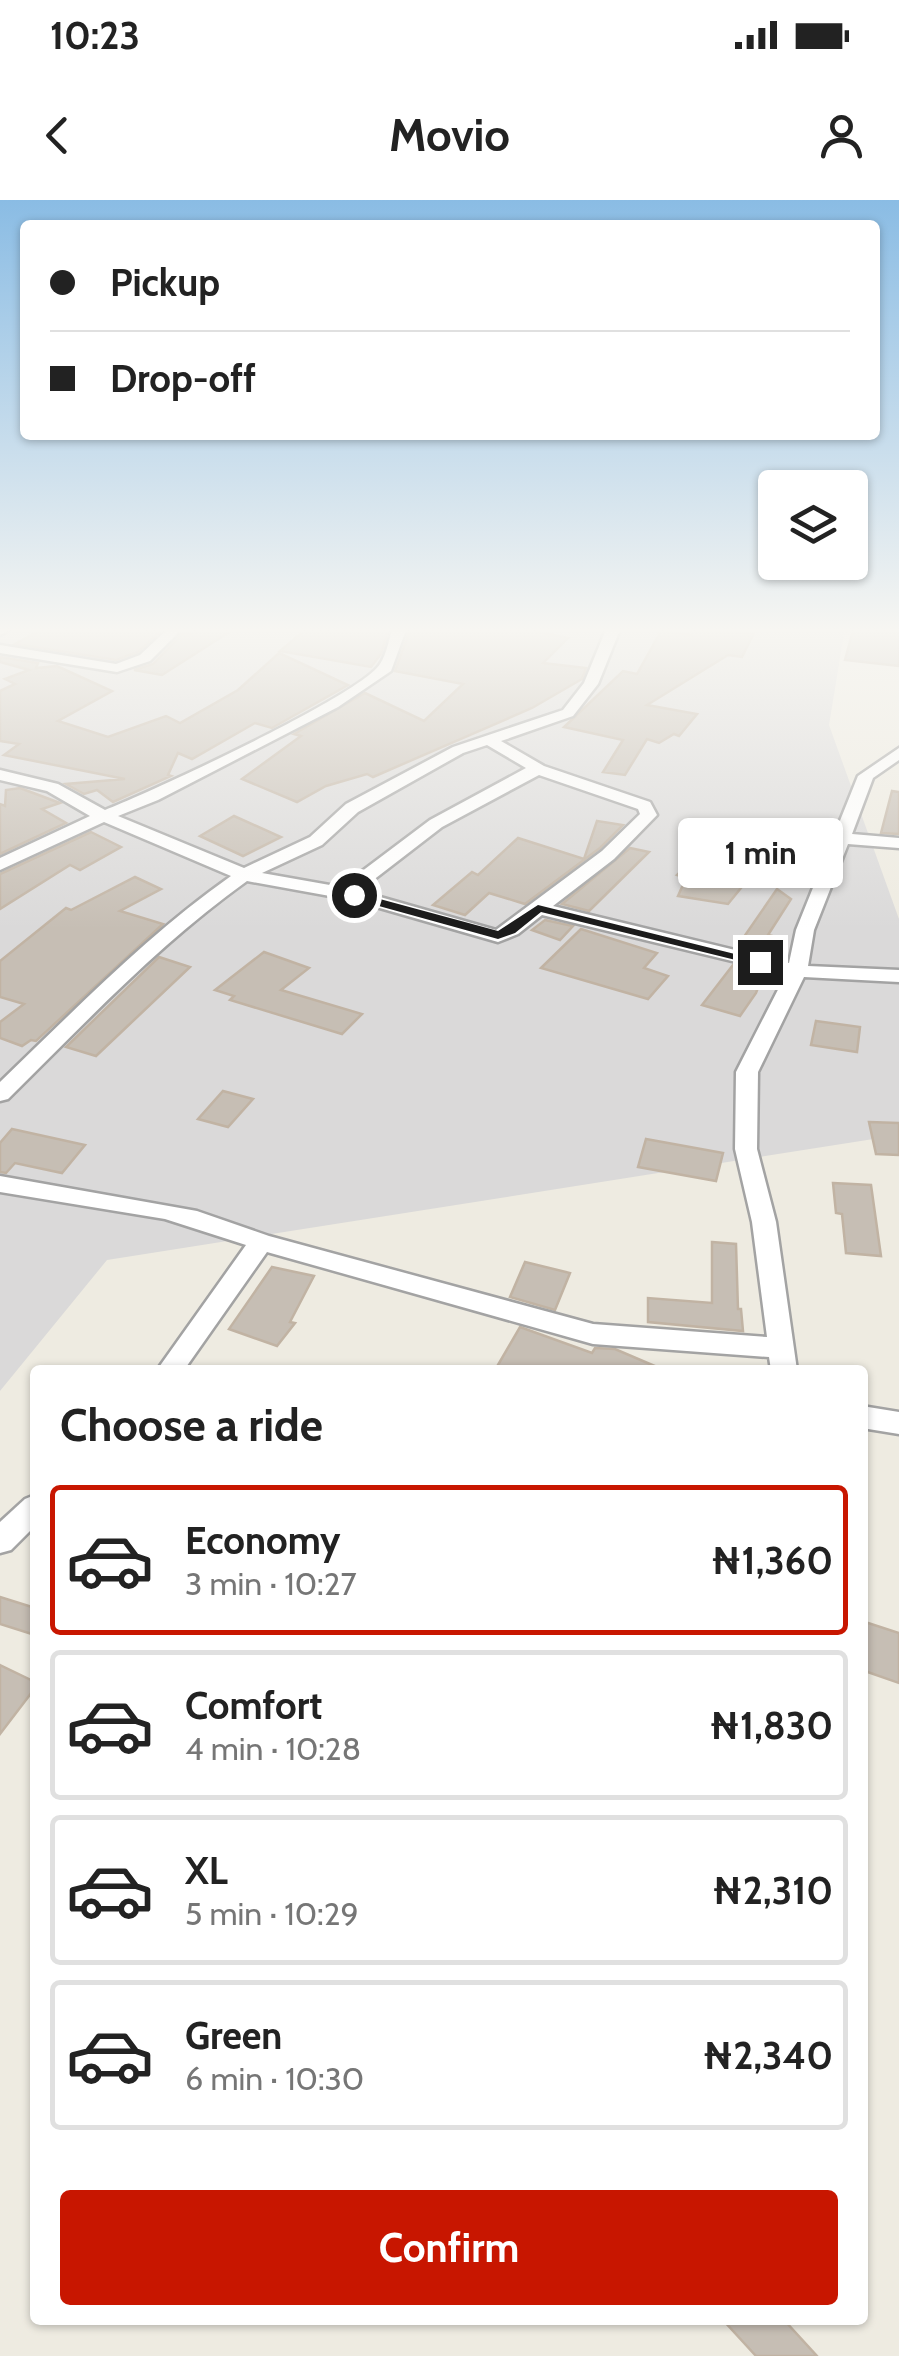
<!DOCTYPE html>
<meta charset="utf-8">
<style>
:root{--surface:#fff;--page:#f6f6f6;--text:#222;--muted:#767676;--line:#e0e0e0;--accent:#c81600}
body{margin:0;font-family:Cabin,sans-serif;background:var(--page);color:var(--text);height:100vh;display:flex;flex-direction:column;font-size:38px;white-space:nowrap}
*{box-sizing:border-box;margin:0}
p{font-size:32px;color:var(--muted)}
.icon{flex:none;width:55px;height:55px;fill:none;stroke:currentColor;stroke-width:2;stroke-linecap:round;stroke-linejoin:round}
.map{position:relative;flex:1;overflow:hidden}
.panel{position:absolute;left:30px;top:1165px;width:838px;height:960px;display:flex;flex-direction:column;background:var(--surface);border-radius:10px;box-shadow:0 2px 8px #0004}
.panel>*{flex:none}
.guide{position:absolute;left:20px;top:20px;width:860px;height:220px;border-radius:10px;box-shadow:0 2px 8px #0004;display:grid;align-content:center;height:220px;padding:0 30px;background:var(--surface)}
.fabs{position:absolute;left:758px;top:270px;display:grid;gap:20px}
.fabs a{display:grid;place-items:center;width:110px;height:110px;border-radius:10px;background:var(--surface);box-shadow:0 2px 8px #0004;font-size:50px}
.end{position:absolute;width:45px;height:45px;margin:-22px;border:12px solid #1c1c1c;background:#fff;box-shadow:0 0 0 5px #fff}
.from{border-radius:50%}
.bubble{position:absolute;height:70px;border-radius:10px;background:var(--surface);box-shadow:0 2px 8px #0004;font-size:32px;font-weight:700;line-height:70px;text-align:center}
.guide b{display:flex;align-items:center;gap:35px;height:95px;font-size:38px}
.guide b+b{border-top:2px solid var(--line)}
.guide i{width:25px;height:25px;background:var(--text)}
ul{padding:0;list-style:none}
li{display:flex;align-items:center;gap:30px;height:150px;margin:0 20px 15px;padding:0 10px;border:5px solid var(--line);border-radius:10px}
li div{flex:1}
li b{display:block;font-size:38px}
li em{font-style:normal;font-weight:700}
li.current{border-color:var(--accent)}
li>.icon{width:90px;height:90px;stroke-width:1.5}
h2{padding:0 30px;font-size:45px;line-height:120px}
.button{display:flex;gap:20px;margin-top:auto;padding:20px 30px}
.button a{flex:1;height:115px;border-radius:10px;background:var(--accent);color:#fff;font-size:40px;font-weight:700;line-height:115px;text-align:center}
.status{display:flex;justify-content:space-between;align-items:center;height:70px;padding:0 50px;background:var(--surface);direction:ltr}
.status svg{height:28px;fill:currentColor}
header{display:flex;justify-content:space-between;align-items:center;height:130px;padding:0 30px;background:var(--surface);font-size:45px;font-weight:700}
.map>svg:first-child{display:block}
</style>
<div class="status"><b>10:23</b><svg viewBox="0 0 49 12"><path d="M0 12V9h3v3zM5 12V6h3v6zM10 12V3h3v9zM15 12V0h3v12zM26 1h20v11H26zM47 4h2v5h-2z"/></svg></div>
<header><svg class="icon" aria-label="back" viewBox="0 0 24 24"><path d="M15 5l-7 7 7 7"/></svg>Movio<svg class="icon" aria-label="person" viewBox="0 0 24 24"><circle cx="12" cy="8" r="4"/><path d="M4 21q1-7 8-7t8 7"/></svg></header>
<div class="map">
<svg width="899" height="2156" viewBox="0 0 899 2156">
<rect width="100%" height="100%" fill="#eeebe1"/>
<polygon fill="#dad9d9" points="0,427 845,427 829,525 899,719 899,935 107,1060 0,1191"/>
<g fill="#c6beb4" stroke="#c1b3a3" stroke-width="2.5">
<polygon points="46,427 123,427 160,432 138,452 116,460 15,444"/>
<polygon points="199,427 237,427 162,475 134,470 153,464 183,433 192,434"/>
<polygon points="330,427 365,427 389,428 381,454 371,467 280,451 306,429 327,432"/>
<polygon points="417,427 526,429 568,438 543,463 586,468 582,479 532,508 373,577 367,574 326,586 297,602 242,579 301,536 294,534 365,493 424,521 463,484 395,471 410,430"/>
<polygon points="854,427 899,429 899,466 845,460"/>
<polygon points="661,431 692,435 692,431 754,433 742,457 728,455 647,505 697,514 679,536 674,534 659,543 647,539 625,575 603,572 623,540 564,527 623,471 637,474"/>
<polygon points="279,453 348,485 272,528 255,523 192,559 178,553 168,575 171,576 113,602 97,590 84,594 66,584 125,579 4,555 19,544 0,541 0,491 15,484 5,479 29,470 0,462 0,457 38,463 36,468 57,466 112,491 58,521 108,537 166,516 180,523 238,490"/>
<polygon points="20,588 60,603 42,609 66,623 0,654 0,604 5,606 6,590"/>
<polygon points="892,591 899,592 899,634 881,633"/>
<polygon points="234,616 281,637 243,656 200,636"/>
<polygon points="597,621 623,625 600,648 525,704 489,693 465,715 433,705 472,672 478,675 518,638 584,659"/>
<polygon points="91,632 121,647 80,670 70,665 0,709 0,674"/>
<polygon points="630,648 649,652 589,711 562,704"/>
<polygon points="704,649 734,658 716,676 745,683 728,704 678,696 686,678 677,675"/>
<polygon points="135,677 161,689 120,711 163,724 36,841 31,840 22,846 0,838 0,822 24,804 0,797 0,761 66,708 71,710"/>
<polygon points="777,689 791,699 768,735 776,737 770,754 737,747"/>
<polygon points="545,720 573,726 560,740 532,730"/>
<polygon points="581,729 657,753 644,768 668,776 648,799 541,768"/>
<polygon points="264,752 309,768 281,790 362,814 342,834 230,800 234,796 215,790"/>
<polygon points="159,757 190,767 96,856 66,847"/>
<polygon points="733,765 764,772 756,793 740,816 702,805"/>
<polygon points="816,821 860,827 857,852 811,845"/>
<polygon points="223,891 253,899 228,927 198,919"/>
<polygon points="869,922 899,923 899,955 876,954"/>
<polygon points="12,929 85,945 62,973 15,963 6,973 0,972 0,943"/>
<polygon points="646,939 723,953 716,981 638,967"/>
<polygon points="833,983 871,985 881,1056 846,1053 842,1014 836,1013"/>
<polygon points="712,1042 736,1044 738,1109 741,1109 743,1131 648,1122 648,1098 712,1103"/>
<polygon points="525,1062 570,1073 555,1110 510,1097"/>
<polygon points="272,1067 314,1076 290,1122 295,1123 277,1146 229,1129"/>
<polygon points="520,1127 592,1153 595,1148 615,1149 664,1170 495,1170"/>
<polygon points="0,1397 35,1408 35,1435 0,1424"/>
<polygon points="862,1421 899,1433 899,1483 862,1470"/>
<polygon points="0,1465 35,1482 35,1488 0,1534"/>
<polygon points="723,2120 784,2120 817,2156 756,2156"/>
</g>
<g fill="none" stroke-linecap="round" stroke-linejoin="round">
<defs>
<g id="minor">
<polygon points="0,427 14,427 0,435"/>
<polygon points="170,427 182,429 150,461 117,472 0,453 0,445 116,464 140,455"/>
<path d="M393 427H407L391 471 338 507 158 600 118 616 244 668 310 637 346 604 453 547 563 510 584 483 607 427H621L598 484 573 516 501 541 544 566 650 602 657 615 614 659 553 706 789 763 796 730 858 576 899 548V560L873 578 852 634 899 638V648L848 644 814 730 808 766 899 770V782L804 777 758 872 757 949 776 1022 797 1170H771L769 1157 593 1144 267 1052 184 1170H157L246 1045 165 1019 0 992V976L197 1011 269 1036 593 1124 767 1137 752 1022 735 949 736 872 786 774 542 715 518 734 498 742 352 700 247 681C160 743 85 823 8 899L0 901V882C74 811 147 735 231 676L104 622 0 670V658L90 616 47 591 0 580V570L58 584 105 610C149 593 361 495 380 464 387 454 389 438 393 427ZM487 545 526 568 430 620 341 687 262 673 322 645 358 612 463 553ZM539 575 638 609 640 614 602 651 496 730 359 691 442 627Z"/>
<polygon points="862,1206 899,1212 899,1234 862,1228"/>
<polygon points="35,1295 35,1326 11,1350 0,1353 0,1322 25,1299"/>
</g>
</defs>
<use href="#minor" stroke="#a3a3a3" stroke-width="5"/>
<use href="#minor" fill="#fff" fill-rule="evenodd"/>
</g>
<linearGradient id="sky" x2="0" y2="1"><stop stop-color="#8abce4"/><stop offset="0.59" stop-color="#f7f6f2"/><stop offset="1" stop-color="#f7f6f2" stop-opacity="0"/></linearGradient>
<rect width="899" height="729" fill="url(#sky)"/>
<polygon fill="#1c1c1c" points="354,692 498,731 538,705 767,762 760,766 541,712 515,733 498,739 350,698"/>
</svg>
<div class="fabs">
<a><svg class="icon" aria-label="layers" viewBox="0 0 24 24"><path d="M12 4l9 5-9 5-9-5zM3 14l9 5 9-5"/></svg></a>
</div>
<i class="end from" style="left:354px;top:695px"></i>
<i class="end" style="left:760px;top:762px"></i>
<div class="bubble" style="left:678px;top:618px;width:165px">1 min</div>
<div class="guide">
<b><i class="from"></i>Pickup</b>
<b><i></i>Drop-off</b>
</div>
<section class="panel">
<h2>Choose a ride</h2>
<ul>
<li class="current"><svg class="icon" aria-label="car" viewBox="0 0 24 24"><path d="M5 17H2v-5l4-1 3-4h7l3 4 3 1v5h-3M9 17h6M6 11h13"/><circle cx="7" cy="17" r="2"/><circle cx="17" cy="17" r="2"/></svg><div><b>Economy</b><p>3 min · 10:27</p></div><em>₦1,360</em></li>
<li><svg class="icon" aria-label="car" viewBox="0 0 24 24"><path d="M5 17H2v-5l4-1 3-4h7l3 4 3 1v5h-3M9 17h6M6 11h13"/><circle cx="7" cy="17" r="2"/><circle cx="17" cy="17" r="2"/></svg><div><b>Comfort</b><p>4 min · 10:28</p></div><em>₦1,830</em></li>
<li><svg class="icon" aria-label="car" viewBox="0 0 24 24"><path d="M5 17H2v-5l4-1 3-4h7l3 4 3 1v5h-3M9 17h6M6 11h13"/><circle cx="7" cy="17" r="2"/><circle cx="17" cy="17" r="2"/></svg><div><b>XL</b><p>5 min · 10:29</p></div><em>₦2,310</em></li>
<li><svg class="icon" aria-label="car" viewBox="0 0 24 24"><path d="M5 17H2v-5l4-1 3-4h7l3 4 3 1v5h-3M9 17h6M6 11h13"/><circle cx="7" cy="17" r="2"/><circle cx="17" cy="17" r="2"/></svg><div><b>Green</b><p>6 min · 10:30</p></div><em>₦2,340</em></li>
</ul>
<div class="button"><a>Confirm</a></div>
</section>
</div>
